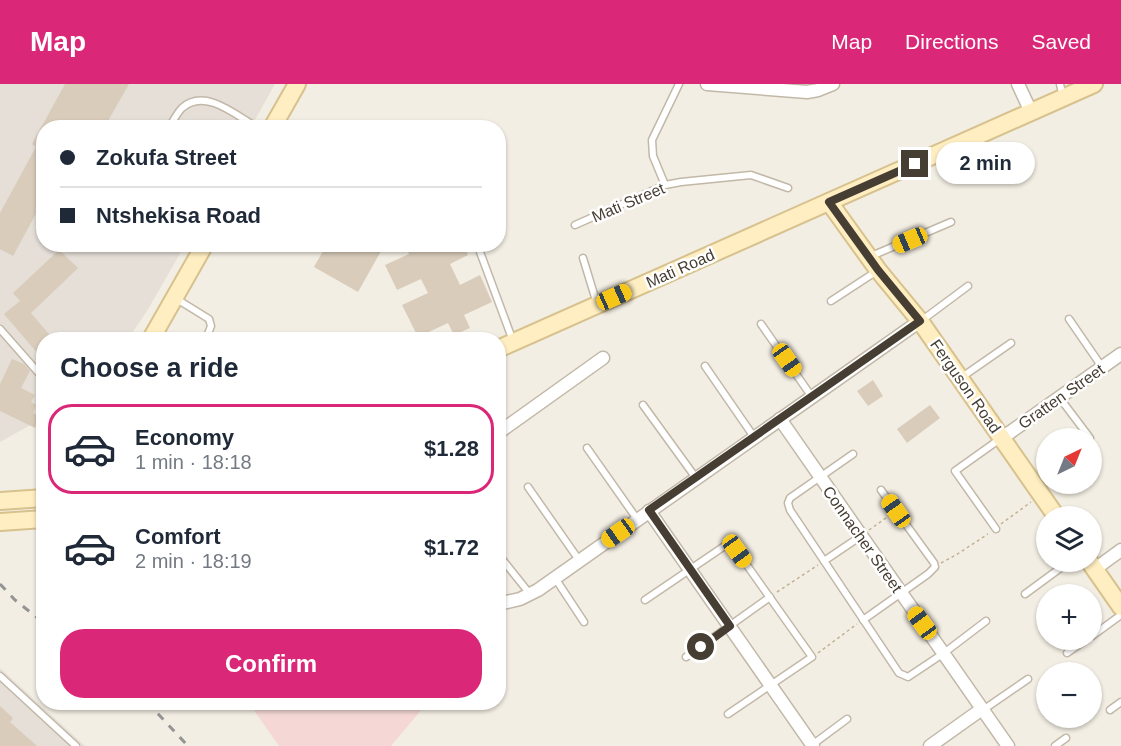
<!DOCTYPE html>
<meta charset="utf-8">
<style>
:root{--surface:#fff;--page:#f2f2f3;--text:#1f2937;--muted:#747a83;--line:#e0e1e3;--accent:#db2777}
body{margin:0;font-family:Helvetica,sans-serif;background:var(--page);color:var(--text);height:100vh;display:flex;flex-direction:column;font-size:22px;white-space:nowrap}
*{box-sizing:border-box;margin:0}
p{font-size:20px;color:var(--muted)}
.icon{flex:none;width:33px;height:33px;fill:none;stroke:currentColor;stroke-width:2;stroke-linecap:round;stroke-linejoin:round}
.map{position:relative;flex:1;overflow:hidden}
.panel{position:absolute;left:36px;top:248px;width:470px;height:378px;display:flex;flex-direction:column;background:var(--surface);border-radius:24px;box-shadow:0 2px 4px #0004}
.panel>*{flex:none}
.guide{position:absolute;left:36px;top:36px;width:470px;height:132px;border-radius:24px;box-shadow:0 2px 4px #0004;display:grid;align-content:center;height:132px;padding:0 24px;background:var(--surface)}
.needle{width:39px;rotate:43deg}
.buttons{position:absolute;left:1036px;top:344px;display:grid;gap:12px}
.buttons a{display:grid;place-items:center;width:66px;height:66px;border-radius:50%;background:var(--surface);box-shadow:0 2px 4px #0004;font-size:30px}
.end{position:absolute;width:27px;height:27px;margin:-14px;border:8px solid #463e33;background:#fff;box-shadow:0 0 0 3px #fff}
.from{border-radius:50%}
.bubble{position:absolute;height:42px;border-radius:21px;background:var(--surface);box-shadow:0 2px 4px #0004;font-size:20px;font-weight:700;line-height:42px;text-align:center}
.car{position:absolute;width:18px;height:36px;margin:-18px -9px;border-radius:8px;box-shadow:0 0 4px 2px #0007;background:linear-gradient(#f5c518 24%,#345 0 40%,#f5c518 0 76%,#345 0 86%,#f5c518 0)}
.guide b{display:flex;align-items:center;gap:21px;height:57px;font-size:22px}
.guide b+b{border-top:2px solid var(--line)}
.guide i{width:15px;height:15px;background:var(--text)}
ul{padding:0;list-style:none}
li{display:flex;align-items:center;gap:18px;height:90px;margin:0 12px 9px;padding:0 12px;border:3px solid transparent;border-radius:24px}
li div{flex:1}
li b{display:block;font-size:22px}
li em{font-style:normal;font-weight:700}
li.on{border-color:var(--accent)}
li>.icon{width:54px;height:54px;stroke-width:1.5}
h2{padding:0 24px;font-size:27px;line-height:72px}
.primary-button{display:flex;gap:12px;margin-top:auto;padding:12px 24px}
.primary-button a{flex:1;height:69px;border-radius:24px;background:var(--accent);color:#fff;font-size:24px;font-weight:700;line-height:69px;text-align:center}
header{display:flex;align-items:center;gap:36px;box-sizing:border-box;height:84px;padding:0 30px;background:var(--accent);color:#fff}
header strong{font-size:28px}
nav{display:flex;gap:33px;margin-inline-start:auto;font-size:21px}
.map>svg:first-child{display:block}
</style>
<header>
<strong>Map</strong>
<nav><a>Map</a><a>Directions</a><a>Saved</a></nav>
</header>
<div class="map">
<svg width="1121" height="662" viewBox="0 0 1121 662">
<rect width="100%" height="100%" fill="#f3eee3"/>
<g fill="#e5dfd8">
<polygon points="0,0 275,0 251,43 44,44 44,160 185,161 147,227 128,255 44,255 43,334 0,358"/>
<polygon points="0,584 85,662 0,662"/>
</g>
<polygon fill="#f5d8d5" points="248,618 428,618 391,662 279,662"/>
<g fill="#d9ccba">
<polygon points="65,0 129,0 104,44 44,44 44,115 13,172 0,165 0,129 36,63 32,60"/>
<polygon points="327,160 385,160 358,208 314,183"/>
<polygon points="404,160 463,160 468,171 450,180 460,201 480,191 492,218 464,231 470,244 454,251 448,239 418,253 402,221 428,209 421,195 397,206 385,181 409,170"/>
<polygon points="59,166 78,184 31,229 53,255 44,255 44,277 4,230 20,217 13,209"/>
<polygon points="12,275 24,280 30,287 21,304 35,311 31,318 36,321 33,329 39,332 35,344 0,327 0,300"/>
<polygon points="873,296 883,312 868,322 857,307"/>
<polygon points="930,321 940,334 907,359 897,345"/>
<polygon points="0,622 13,634 10,638 37,662 0,662"/>
</g>
<g fill="none" stroke-linecap="round" stroke-linejoin="round">
<defs>
<g id="lane">
<polyline points="1060,0 1063,13"/>
<path d="M169 44C173 37 177 29 182 24 205 3 237 32 258 44"/>
<polyline points="665,101 653,72 652,56 679,0"/>
<polyline points="575,141 665,101 681,98 751,91 788,104"/>
<polyline points="480,168 513,257"/>
<polyline points="869,173 951,138"/>
<polyline points="583,174 597,220"/>
<polyline points="175,214 209,235 211,242 206,255"/>
<polyline points="831,217 877,187"/>
<polyline points="1069,235 1102,283"/>
<polyline points="921,237 968,202"/>
<polyline points="761,240 812,313"/>
<polyline points="0,245 44,295"/>
<polyline points="705,282 754,353"/>
<polyline points="962,293 1011,259"/>
<polyline points="1059,313 1090,354"/>
<polyline points="643,321 696,394"/>
<polyline points="587,364 637,435"/>
<polyline points="853,370 790,414 788,419 790,426 899,589 908,593 944,569 986,537"/>
<polyline points="528,403 579,476"/>
<polyline points="996,445 955,387 1000,355"/>
<polyline points="498,470 530,510"/>
<polyline points="824,477 861,452"/>
<polyline points="555,494 584,538"/>
<polyline points="1025,510 1070,477"/>
<polyline points="645,516 726,461 734,463 812,573 728,630"/>
<polyline points="863,536 928,490 935,483 934,479 881,406"/>
<polyline points="1092,552 1121,531"/>
<polyline points="1067,569 1087,555"/>
<polyline points="686,573 770,513"/>
<polyline points="0,592 76,662"/>
<polyline points="983,626 1028,595"/>
<polyline points="1110,626 1121,618"/>
<polyline points="812,661 847,635"/>
<polyline points="1055,662 1066,654"/>
</g>
<g id="street">
<polyline points="707,0 807,8 818,6 833,0"/>
<polyline points="1018,0 1031,28"/>
<polyline points="780,335 1008,662"/>
<polyline points="498,349 603,274"/>
<polyline points="1002,354 1121,270"/>
<polyline points="649,427 813,662"/>
<polyline points="1095,485 1121,466"/>
<polyline points="498,520 520,515 538,506 920,237"/>
<polyline points="930,662 982,625"/>
</g>
<g id="secondary">
<polyline points="272,44 297,0"/>
<polyline points="829,118 878,186 920,237 1056,432"/>
<polyline points="151,255 205,160"/>
<polyline points="498,265 1094,0"/>
<polyline points="0,417 44,414"/>
<polyline points="0,438 44,435"/>
<polyline points="1089,477 1121,523"/>
</g>
</defs>
<use href="#lane" stroke="#c2b8a8" stroke-width="9"/>
<use href="#street" stroke="#c2b8a8" stroke-width="15"/>
<use href="#secondary" stroke="#d7c28e" stroke-width="20"/>
<g stroke="#c2b195" stroke-width="1.5" stroke-dasharray="3 3" stroke-linecap="butt">
<polyline points="1001,440 1031,418"/>
<polyline points="869,446 890,431"/>
<polyline points="941,479 956,471 988,450"/>
<polyline points="777,508 818,481"/>
<polyline points="818,569 857,540"/>
</g>
<use href="#lane" stroke="#fff" stroke-width="6"/>
<use href="#street" stroke="#fff" stroke-width="12"/>
<use href="#secondary" stroke="#ffeec1" stroke-width="16"/>
<g stroke="#949494" stroke-width="3" stroke-dasharray="8 8" stroke-linecap="butt">
<polyline points="0,500 15,516 44,539"/>
<polyline points="147,618 188,662"/>
</g>
</g>
<g fill="none" stroke-linecap="round" stroke-linejoin="round">
<polyline stroke="#463e33" stroke-width="8" points="701,563 730,542 649,426 920,237 878,186 829,118 915,80"/>
</g>
<g text-anchor="middle" stroke-width="5" stroke-linejoin="round" paint-order="stroke">
<g font-size="16" fill="#463e33" stroke="#fff">
<text transform="translate(628 118) rotate(-23)" y="6">Mati Street</text>
<text transform="translate(680 184) rotate(-24)" y="6">Mati Road</text>
<text transform="translate(966 302) rotate(55)" y="6">Ferguson Road</text>
<text transform="translate(1061 312) rotate(-35)" y="6">Gratten Street</text>
<text transform="translate(863 455) rotate(55)" y="6">Connacher Street</text>
</g>
</g>
</svg>
<div class="buttons">
<a><svg class="needle" viewBox="-14 -14 28 28"><path d="M0-13l5 13h-10z" fill="#e53935"/><path d="M0 13l5-13h-10z" fill="#747a83"/></svg></a>
<a><svg class="icon" aria-label="layers" viewBox="0 0 24 24"><path d="M12 4l9 5-9 5-9-5zM3 14l9 5 9-5"/></svg></a>
<a>+</a>
<a>−</a>
</div>
<i class="end from" style="left:701px;top:563px"></i>
<i class="end" style="left:915px;top:80px"></i>
<div class="bubble" style="left:936px;top:58px;width:99px">2 min</div>
<i class="car" style="left:910px;top:156px;rotate:247deg"></i>
<i class="car" style="left:614px;top:213px;rotate:66deg"></i>
<i class="car" style="left:787px;top:276px;rotate:145deg"></i>
<i class="car" style="left:896px;top:427px;rotate:325deg"></i>
<i class="car" style="left:618px;top:449px;rotate:235deg"></i>
<i class="car" style="left:737px;top:467px;rotate:144deg"></i>
<i class="car" style="left:922px;top:539px;rotate:324deg"></i>
<div class="guide">
<b><i class="from"></i>Zokufa Street</b>
<b><i></i>Ntshekisa Road</b>
</div>
<section class="panel">
<h2>Choose a ride</h2>
<ul>
<li class="on"><svg class="icon" aria-label="car" viewBox="0 0 24 24"><path d="M5 17H2v-5l4-1 3-4h7l3 4 3 1v5h-3M9 17h6M6 11h13"/><circle cx="7" cy="17" r="2"/><circle cx="17" cy="17" r="2"/></svg><div><b>Economy</b><p>1 min · 18:18</p></div><em>$1.28</em></li>
<li><svg class="icon" aria-label="car" viewBox="0 0 24 24"><path d="M5 17H2v-5l4-1 3-4h7l3 4 3 1v5h-3M9 17h6M6 11h13"/><circle cx="7" cy="17" r="2"/><circle cx="17" cy="17" r="2"/></svg><div><b>Comfort</b><p>2 min · 18:19</p></div><em>$1.72</em></li>
</ul>
<div class="primary-button"><a>Confirm</a></div>
</section>
</div>
